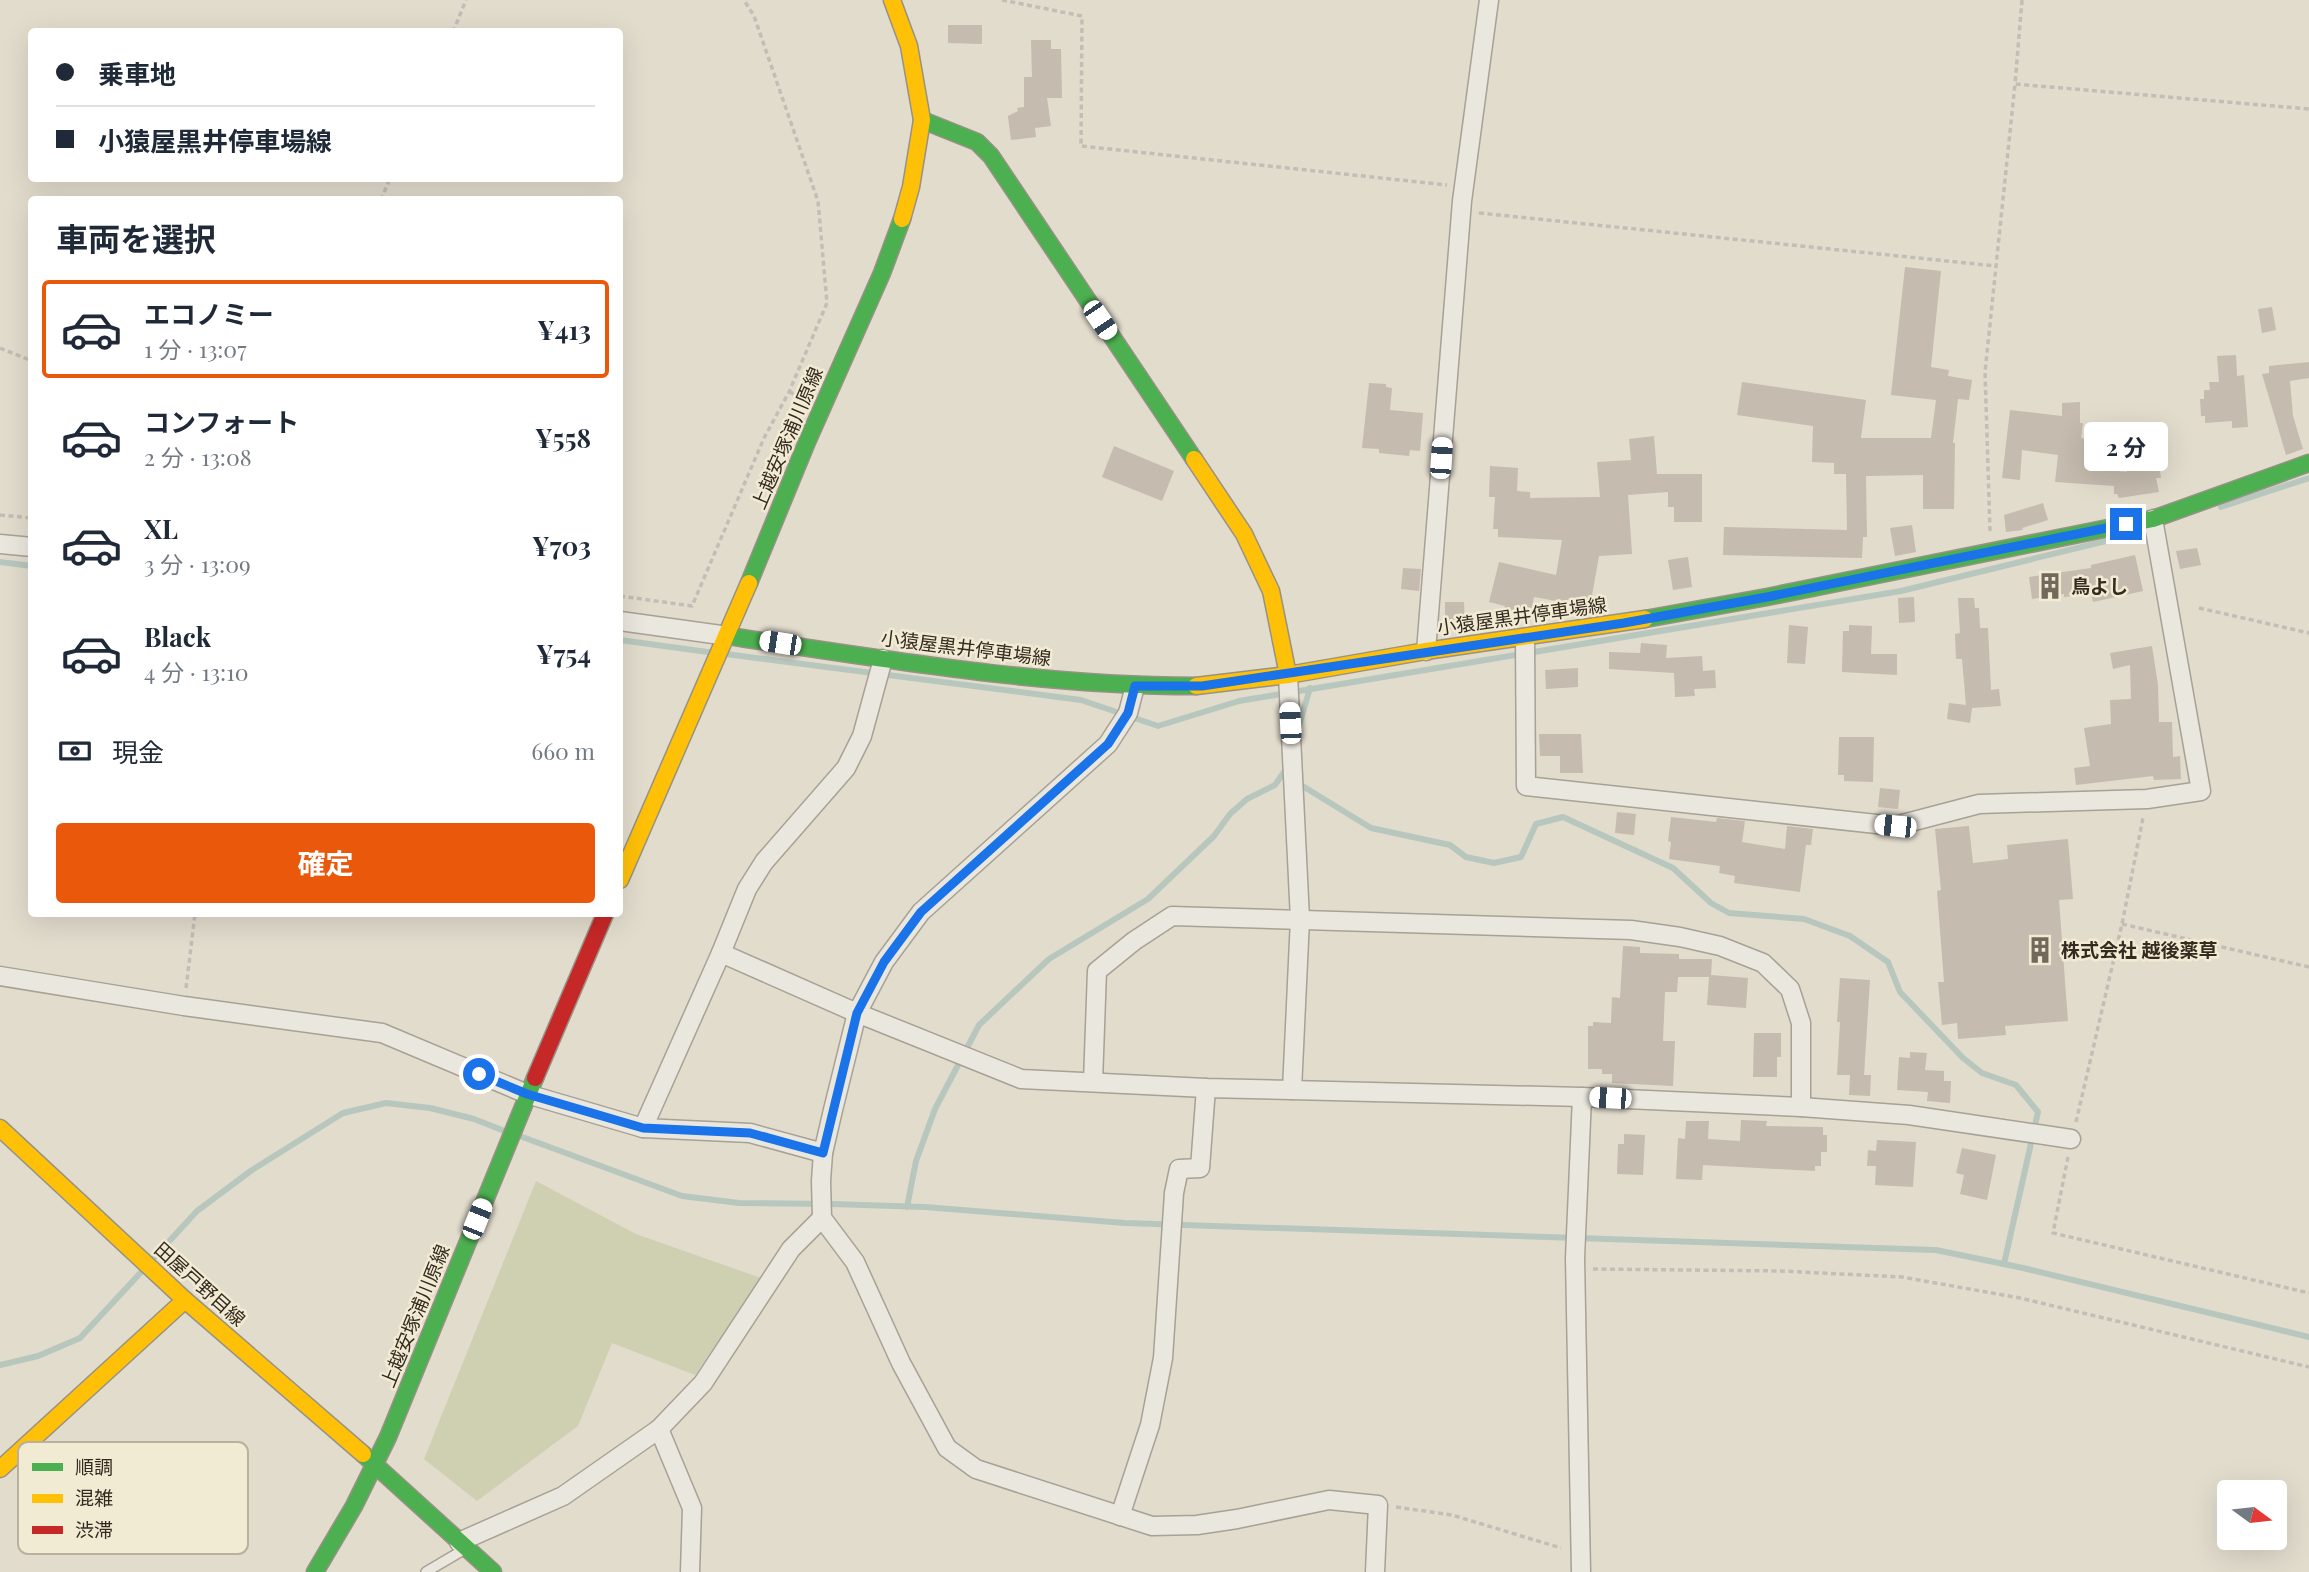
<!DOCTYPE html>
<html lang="ja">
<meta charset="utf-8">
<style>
:root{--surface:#fff;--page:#f2f2f3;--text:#1f2937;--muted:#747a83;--line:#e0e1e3;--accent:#ea580c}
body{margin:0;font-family:"Playfair Display","Noto Sans JP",serif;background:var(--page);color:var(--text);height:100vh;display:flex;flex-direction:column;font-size:26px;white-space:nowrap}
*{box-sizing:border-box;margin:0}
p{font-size:23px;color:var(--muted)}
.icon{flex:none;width:38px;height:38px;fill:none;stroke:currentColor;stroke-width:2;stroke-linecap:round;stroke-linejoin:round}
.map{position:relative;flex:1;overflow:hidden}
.sheet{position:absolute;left:28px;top:196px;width:595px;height:721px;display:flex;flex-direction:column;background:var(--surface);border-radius:7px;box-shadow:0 7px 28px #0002}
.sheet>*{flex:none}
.guide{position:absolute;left:28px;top:28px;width:595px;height:154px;border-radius:7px;box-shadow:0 7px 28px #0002;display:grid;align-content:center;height:154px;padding:0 28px;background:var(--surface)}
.needle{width:46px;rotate:105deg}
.controls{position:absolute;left:2217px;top:1480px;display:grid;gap:14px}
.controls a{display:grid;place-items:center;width:70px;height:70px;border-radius:7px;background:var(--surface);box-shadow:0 7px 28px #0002;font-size:35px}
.end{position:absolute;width:32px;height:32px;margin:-16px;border:9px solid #1a73e8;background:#fff;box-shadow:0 0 0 4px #fff}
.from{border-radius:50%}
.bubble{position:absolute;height:49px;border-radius:7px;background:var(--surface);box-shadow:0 7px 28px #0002;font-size:23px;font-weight:700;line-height:49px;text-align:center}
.car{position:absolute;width:21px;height:42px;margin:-21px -10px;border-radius:9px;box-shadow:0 0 5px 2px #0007;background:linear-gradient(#fff 24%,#345 0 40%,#fff 0 76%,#345 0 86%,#fff 0)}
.guide b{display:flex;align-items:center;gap:24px;height:66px;font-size:26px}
.guide b+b{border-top:2px solid var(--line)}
.guide i{width:18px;height:18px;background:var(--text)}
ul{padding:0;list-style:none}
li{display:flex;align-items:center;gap:21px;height:98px;margin:0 14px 10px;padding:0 14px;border:4px solid transparent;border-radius:7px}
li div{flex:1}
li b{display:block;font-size:26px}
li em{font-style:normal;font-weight:700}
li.on{border-color:var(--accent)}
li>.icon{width:63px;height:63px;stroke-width:1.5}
h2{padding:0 28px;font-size:32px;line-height:84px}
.pay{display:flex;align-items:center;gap:18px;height:77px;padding:0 28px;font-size:26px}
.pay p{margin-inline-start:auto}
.button{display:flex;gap:14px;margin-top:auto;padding:14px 28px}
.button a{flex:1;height:80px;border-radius:7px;background:var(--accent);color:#fff;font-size:28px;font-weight:700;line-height:80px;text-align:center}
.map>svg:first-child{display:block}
</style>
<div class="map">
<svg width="2309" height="1572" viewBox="0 0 2309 1572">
<rect width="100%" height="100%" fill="#e2dccd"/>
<polygon fill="#cfd0b1" points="536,1181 636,1234 761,1278 695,1375 612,1343 578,1426 477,1501 424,1459"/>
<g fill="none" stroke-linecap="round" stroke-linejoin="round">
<g stroke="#b8c7be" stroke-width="6">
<polyline points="2221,507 2309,478"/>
<polyline points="0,562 32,566"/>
<polyline points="620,640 715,653"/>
<polyline points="726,654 1081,700 1158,726 1239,701 1901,591 2110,540"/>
<polyline points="1298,729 1310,688"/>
<polyline points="1283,774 1371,828 1450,845 1466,857 1494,863 1521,857 1536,824 1563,817 1673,868 1711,903 1729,913 1804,919 1850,936 1888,962 1900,992 1963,1058 1982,1073 2016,1085 2038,1112 2004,1264"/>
<polyline points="517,1135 682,1196 739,1203 832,1204 925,1207 1125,1223 1936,1250 2023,1268 2309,1337"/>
<polyline points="907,1207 916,1161 935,1109 979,1025 1049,959 1148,899 1214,836 1230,814 1247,799 1275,785 1284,772"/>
<polyline points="151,1261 197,1211 252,1170 343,1113 386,1103 430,1108 474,1119 507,1132"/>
<polyline points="0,1365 38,1356 80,1338 144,1269"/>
</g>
</g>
<g fill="#c5bbae">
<polygon points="948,25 982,25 982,44 948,43"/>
<polygon points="1031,40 1051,40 1051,49 1061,49 1062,98 1047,98 1051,126 1035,128 1036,137 1011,140 1008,116 1018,111 1017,108 1024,107 1024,77 1032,77"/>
<polygon points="1905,267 1941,271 1931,367 1949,370 1948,376 1972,380 1969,400 1958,399 1953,443 1955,443 1954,509 1923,509 1923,475 1866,476 1867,537 1863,537 1862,558 1723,555 1724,527 1847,530 1846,474 1834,474 1834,463 1812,462 1813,426 1737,415 1742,382 1866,400 1861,438 1931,438 1936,400 1891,395"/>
<polygon points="2272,307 2276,330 2262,333 2258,309"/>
<polygon points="2236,355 2237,376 2244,375 2248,427 2232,428 2232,421 2205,423 2205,416 2201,416 2200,399 2204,399 2204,390 2210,390 2209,382 2219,382 2217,356"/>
<polygon points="2309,362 2309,378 2290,381 2293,416 2303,449 2286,455 2262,374 2269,373 2269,366"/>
<polygon points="1369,383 1386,384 1386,387 1392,388 1390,410 1423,413 1420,451 1410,450 1409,456 1379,453 1379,449 1362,448"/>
<polygon points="2080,402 2080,423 2083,423 2081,438 2088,439 2088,443 2091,443 2089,468 2127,472 2125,457 2129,457 2126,441 2144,438 2146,451 2157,449 2161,478 2156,478 2159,492 2119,498 2117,494 2114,494 2114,486 2055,482 2058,455 2022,450 2020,480 2002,478 2010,410 2062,416 2062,403"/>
<polygon points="1654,436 1657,474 1702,474 1702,522 1674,522 1674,507 1668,507 1668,492 1628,495 1632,554 1599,556 1590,607 1534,597 1530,616 1504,610 1505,606 1489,602 1499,562 1556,575 1562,540 1498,537 1498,529 1493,529 1495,497 1489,497 1490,466 1518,468 1517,491 1530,492 1530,498 1600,497 1597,462 1631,460 1629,439"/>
<polygon points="1114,446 1174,471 1162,501 1102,477"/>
<polygon points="2043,503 2048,520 2022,528 2023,530 2006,532 2004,515"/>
<polygon points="1912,525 1916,552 1895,556 1890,528"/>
<polygon points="2197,548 2201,565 2180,569 2176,551"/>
<polygon points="2135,555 2143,591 2093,602 2091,594 2064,597 2064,594 2032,599 2029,577 2091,568 2091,565"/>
<polygon points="1688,557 1692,587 1673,590 1668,560"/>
<polygon points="1403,568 1421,569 1419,591 1401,589"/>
<polygon points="1914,597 1915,622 1899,623 1898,598"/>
<polygon points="1958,598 1974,598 1975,608 1979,608 1980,628 1988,628 1991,690 1999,689 2001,706 1972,708 1970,723 1947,719 1949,703 1966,705 1962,659 1956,659 1955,634 1960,633"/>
<polygon points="1445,602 1464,602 1465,629 1445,629"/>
<polygon points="1789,625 1808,627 1805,664 1787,663"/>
<polygon points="1849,625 1872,626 1871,654 1897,654 1897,675 1842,672 1843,631 1849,631"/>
<polygon points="1641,643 1667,645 1666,658 1702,656 1703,671 1715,670 1716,688 1694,689 1695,696 1675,697 1674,673 1609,669 1609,652 1640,653"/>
<polygon points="2152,646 2158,685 2159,722 2172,722 2173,757 2180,756 2181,779 2154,780 2153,776 2076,785 2074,768 2090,766 2084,728 2111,724 2110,700 2131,699 2130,665 2113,669 2110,653"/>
<polygon points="1578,668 1578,687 1546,689 1545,670"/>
<polygon points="1539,734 1581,734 1583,773 1560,773 1560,756 1540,756"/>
<polygon points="1839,737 1874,737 1873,782 1844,781 1844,775 1838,775"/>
<polygon points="1880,788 1900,790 1898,809 1878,807"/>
<polygon points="1617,812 1636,814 1634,835 1615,833"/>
<polygon points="1671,817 1716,822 1717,818 1745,821 1742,842 1785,849 1787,826 1813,829 1811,845 1806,845 1800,892 1734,883 1735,876 1719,873 1720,866 1669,859 1671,842 1668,841"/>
<polygon points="1969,826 1973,863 2008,859 2007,845 2068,839 2073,899 2059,900 2068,1021 2005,1026 2006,1035 1958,1039 1957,1023 1942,1025 1938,982 1944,982 1937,891 1941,890 1935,829"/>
<polygon points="1623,946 1640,947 1640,953 1679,954 1679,959 1712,959 1711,975 1748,978 1746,1008 1707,1005 1709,977 1678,977 1677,992 1665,992 1663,1041 1675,1041 1673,1086 1612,1083 1612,1074 1602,1074 1602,1069 1588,1069 1588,1026 1593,1026 1593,1022 1611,1023 1612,997 1620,998"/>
<polygon points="1840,978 1870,980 1864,1075 1871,1075 1870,1096 1849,1095 1850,1075 1837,1075 1840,1022 1837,1022"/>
<polygon points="1754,1033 1781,1033 1781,1057 1777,1057 1777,1077 1753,1077"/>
<polygon points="1910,1052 1927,1053 1925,1070 1944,1071 1944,1081 1951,1081 1950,1103 1927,1101 1928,1092 1897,1090 1899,1057 1910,1058"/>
<polygon points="1741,1120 1767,1121 1766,1126 1823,1127 1823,1135 1827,1135 1827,1152 1821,1152 1821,1166 1815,1166 1815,1171 1703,1165 1702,1180 1676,1179 1678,1138 1685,1139 1686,1121 1709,1121 1708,1139 1740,1141"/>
<polygon points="1624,1134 1645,1135 1643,1175 1617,1174 1618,1144 1624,1144"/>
<polygon points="1877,1140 1916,1142 1913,1187 1875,1185 1876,1166 1867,1166 1868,1150 1876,1151"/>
<polygon points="1962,1148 1996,1155 1987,1200 1960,1194 1964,1175 1956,1173"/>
</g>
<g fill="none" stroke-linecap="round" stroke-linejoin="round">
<defs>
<polyline id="lane" points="426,1572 465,1549"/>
<g id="street">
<polyline points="0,544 32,547"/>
<polyline points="620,621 728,636"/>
<polyline points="1525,638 1526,786 1895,826 1979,804 2147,799 2201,791 2153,519"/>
<polyline points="1426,651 1462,201 1489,0"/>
<polyline points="1288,675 1300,919 1292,1090"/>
<polyline points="1135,686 1128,713 1108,744 921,912 884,962 857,1013 833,1110 823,1153 821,1181 822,1218 855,1262 901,1363 947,1448 976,1469 1152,1526 1197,1525 1237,1519 1329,1500 1378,1505 1375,1572"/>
<polyline points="721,953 747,889 764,862 846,768 862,736 883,659"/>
<polyline points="0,976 184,1006 382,1033 527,1094 643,1128 750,1133 823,1153"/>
<polyline points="1093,1082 1097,971 1134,941 1172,916 1631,930 1680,937 1720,946 1763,963 1790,989 1801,1023 1801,1107"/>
<polyline points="643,1128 721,953 857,1013 1021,1079 1206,1088 1582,1097 1801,1107 1909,1115 2071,1139"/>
<polyline points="659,1429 692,1508 690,1572"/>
<polyline points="1120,1516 1150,1425 1163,1358 1174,1193 1179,1169 1200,1168 1206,1088"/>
<polyline points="459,1542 563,1496 659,1429 703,1383 791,1249 822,1218"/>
<polyline points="1581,1572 1575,1258 1582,1097"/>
</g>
<g id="fast">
<polyline points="922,120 977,142 991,156 1194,459"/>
<polyline points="749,583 807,442 882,273 902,219"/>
<polyline points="1645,619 1767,597 2153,519 2309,463"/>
<path d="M728 636C883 659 1039 686 1196 686"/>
<polyline points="363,1454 493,1572"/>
<polyline points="315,1572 354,1506 388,1437 535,1078"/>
</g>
<g id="slow">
<polyline points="892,0 909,46 922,120 911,187 902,219"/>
<polyline points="1194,459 1244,534 1271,591 1288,675"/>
<polyline points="1196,686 1288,675 1426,651 1645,619"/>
<polyline points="620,880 749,583"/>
<polyline points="0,1128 185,1300 363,1454"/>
<polyline points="0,1469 185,1300"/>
</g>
<polyline id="jam" points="535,1078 605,914"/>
</defs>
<use href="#lane" stroke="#a7a196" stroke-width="12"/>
<use href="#street" stroke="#a7a196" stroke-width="21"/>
<use href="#fast" stroke="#979186" stroke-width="19"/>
<use href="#slow" stroke="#979186" stroke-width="19"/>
<use href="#jam" stroke="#979186" stroke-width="19"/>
<g stroke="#c2beb5" stroke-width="3.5" stroke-dasharray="5 3.5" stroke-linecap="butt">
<polyline points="1002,0 1082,16 1081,146 1447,185"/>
<polyline points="2022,0 2015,84 2309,109"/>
<polyline points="453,32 466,0"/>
<polyline points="381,200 390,178"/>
<polyline points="1479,213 1996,266"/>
<polyline points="0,348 32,361"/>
<polyline points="789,392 804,397"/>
<polyline points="0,515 32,518"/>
<polyline points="1990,531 1985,372 2015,84"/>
<polyline points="620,596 692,606 764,438 789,392 827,303 818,201 754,16 744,0"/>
<polyline points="2199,608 2309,633"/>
<polyline points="2122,924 2309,967"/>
<polyline points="186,988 195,914"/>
<polyline points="2076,1122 2122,924 2143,818"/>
<polyline points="2068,1157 2053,1233 2309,1293"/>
<polyline points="1593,1269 1781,1271 1902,1277 2020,1298 2309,1367"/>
<polyline points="1396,1507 1452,1515 1561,1548"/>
</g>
<use href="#lane" stroke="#eae7de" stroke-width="9"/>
<use href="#street" stroke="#eae7de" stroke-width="18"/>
<use href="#fast" stroke="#4caf50" stroke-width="16"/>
<use href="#slow" stroke="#ffc107" stroke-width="16"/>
<use href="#jam" stroke="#c62828" stroke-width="16"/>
</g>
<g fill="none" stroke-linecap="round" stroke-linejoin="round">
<polyline stroke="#1a73e8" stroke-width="9" points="479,1074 527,1094 643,1128 750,1133 823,1153 857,1013 884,962 921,912 1108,744 1128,713 1135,686 1202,686 1624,623 1767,597 2126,524"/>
</g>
<defs>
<symbol id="building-bare" viewBox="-9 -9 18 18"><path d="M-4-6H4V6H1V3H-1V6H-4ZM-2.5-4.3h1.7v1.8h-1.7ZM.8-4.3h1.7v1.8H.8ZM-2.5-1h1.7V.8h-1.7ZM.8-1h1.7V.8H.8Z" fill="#72685c" stroke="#f2ebd4" stroke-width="2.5" paint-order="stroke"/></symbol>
</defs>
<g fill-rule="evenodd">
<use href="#building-bare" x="2031" y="567" width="38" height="38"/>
<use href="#building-bare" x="2021" y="931" width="38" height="38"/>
</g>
<g text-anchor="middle" stroke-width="5" stroke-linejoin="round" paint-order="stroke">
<g font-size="19" fill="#352a1f" stroke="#f2ebd4">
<text transform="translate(787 438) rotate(-67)" y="7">上越安塚浦川原線</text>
<text transform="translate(1522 616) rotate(-8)" y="7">小猿屋黒井停車場線</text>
<text transform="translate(966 648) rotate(7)" y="7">小猿屋黒井停車場線</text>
<text transform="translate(200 1284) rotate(42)" y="7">田屋戸野目線</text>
<text transform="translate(415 1316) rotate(-68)" y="7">上越安塚浦川原線</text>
</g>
<g font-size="19" font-weight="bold" fill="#352a1f" stroke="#f2ebd4" text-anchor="start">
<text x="2071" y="593">鳥よし</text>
<text x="2061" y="957">株式会社 越後薬草</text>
</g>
</g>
<rect x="18" y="1442" width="230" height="112" rx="10" fill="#f2ebd4" stroke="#b9b19e" stroke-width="2"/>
<rect x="32" y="1463" width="31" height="8" fill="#4caf50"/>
<rect x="32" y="1494" width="31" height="9" fill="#ffc107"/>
<rect x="32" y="1526" width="31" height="8" fill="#c62828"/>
<g font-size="19" fill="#352a1f">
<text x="75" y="1474">順調</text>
<text x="75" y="1505">混雑</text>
<text x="75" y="1537">渋滞</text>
</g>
</svg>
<div class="controls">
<a><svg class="needle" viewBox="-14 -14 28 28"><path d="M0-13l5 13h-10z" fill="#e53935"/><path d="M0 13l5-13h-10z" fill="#747a83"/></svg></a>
</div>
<i class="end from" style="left:479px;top:1074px"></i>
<i class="end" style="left:2126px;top:524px"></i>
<div class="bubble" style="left:2084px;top:422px;width:84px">2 分</div>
<i class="car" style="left:1100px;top:320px;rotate:146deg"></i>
<i class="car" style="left:1441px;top:458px;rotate:4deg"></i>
<i class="car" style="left:780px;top:643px;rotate:279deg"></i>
<i class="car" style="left:1290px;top:723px;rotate:357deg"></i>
<i class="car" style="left:1895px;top:826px;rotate:276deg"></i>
<i class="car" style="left:1610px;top:1098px;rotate:273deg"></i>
<i class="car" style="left:477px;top:1219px;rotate:22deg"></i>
<div class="guide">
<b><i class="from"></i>乗車地</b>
<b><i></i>小猿屋黒井停車場線</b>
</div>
<section class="sheet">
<h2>車両を選択</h2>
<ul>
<li class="on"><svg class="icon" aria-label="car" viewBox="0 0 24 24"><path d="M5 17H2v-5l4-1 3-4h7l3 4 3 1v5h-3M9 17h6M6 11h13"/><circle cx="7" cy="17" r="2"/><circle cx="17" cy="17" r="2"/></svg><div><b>エコノミー</b><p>1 分 · 13:07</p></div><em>¥413</em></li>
<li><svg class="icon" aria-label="car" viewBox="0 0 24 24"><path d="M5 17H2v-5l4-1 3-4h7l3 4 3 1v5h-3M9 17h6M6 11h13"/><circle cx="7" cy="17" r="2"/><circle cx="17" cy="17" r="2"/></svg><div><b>コンフォート</b><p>2 分 · 13:08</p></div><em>¥558</em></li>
<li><svg class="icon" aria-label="car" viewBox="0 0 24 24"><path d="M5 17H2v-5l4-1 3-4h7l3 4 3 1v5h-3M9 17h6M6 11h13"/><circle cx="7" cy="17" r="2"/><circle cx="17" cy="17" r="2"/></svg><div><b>XL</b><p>3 分 · 13:09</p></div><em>¥703</em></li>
<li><svg class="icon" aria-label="car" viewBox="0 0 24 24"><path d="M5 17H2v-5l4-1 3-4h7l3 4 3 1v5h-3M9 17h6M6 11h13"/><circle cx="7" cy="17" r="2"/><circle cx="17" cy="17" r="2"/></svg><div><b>Black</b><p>4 分 · 13:10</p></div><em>¥754</em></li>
</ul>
<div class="pay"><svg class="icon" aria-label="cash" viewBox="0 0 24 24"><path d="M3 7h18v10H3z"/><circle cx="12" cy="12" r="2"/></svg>現金<p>660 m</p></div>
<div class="button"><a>確定</a></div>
</section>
</div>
